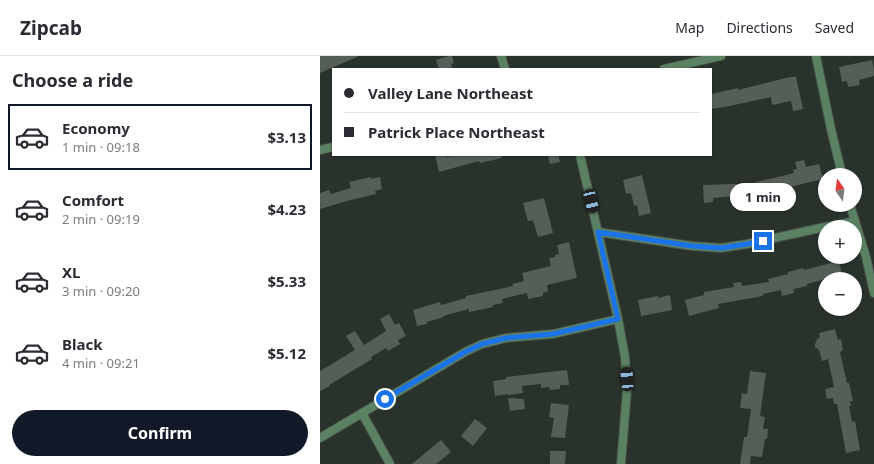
<!DOCTYPE html>
<meta charset="utf-8">
<style>
:root{--surface:#fff;--page:#f7f7f7;--text:#2b2b33;--muted:#7c7c81;--line:#e1e1e2;--accent:#111827}
body{margin:0;font-family:"Noto Sans",sans-serif;background:var(--page);color:var(--text);height:100vh;display:flex;flex-direction:column;font-size:15px;white-space:nowrap}
*{box-sizing:border-box;margin:0}
p{font-size:13px;color:var(--muted)}
.icon{flex:none;width:22px;height:22px;fill:none;stroke:currentColor;stroke-width:2;stroke-linecap:round;stroke-linejoin:round}
.map{position:relative;flex:1;overflow:hidden}
.details{display:flex;flex-direction:column;background:var(--surface);width:320px}
.details>*{flex:none}
.banner{position:absolute;left:12px;top:12px;width:380px;height:88px;border-radius:0px;box-shadow:0 1px 3px #0004;display:grid;align-content:center;height:88px;padding:0 12px;background:var(--surface)}
.needle{width:26px;rotate:346deg}
.tools{position:absolute;left:498px;top:112px;display:grid;gap:8px}
.tools a{display:grid;place-items:center;width:44px;height:44px;border-radius:50%;background:var(--surface);box-shadow:0 1px 3px #0004;font-size:20px}
.end{position:absolute;width:18px;height:18px;margin:-9px;border:5px solid #1a73e8;background:#fff;box-shadow:0 0 0 2px #fff}
.from{border-radius:50%}
.bubble{position:absolute;height:28px;border-radius:14px;background:var(--surface);box-shadow:0 1px 3px #0004;font-size:13px;font-weight:700;line-height:28px;text-align:center}
.car{position:absolute;width:12px;height:24px;margin:-12px -6px;border-radius:5px;box-shadow:0 0 3px 1px #0007;background:linear-gradient(#222 24%,#8ab4d8 0 40%,#222 0 76%,#8ab4d8 0 86%,#222 0)}
.banner b{display:flex;align-items:center;gap:14px;height:38px;font-size:15px}
.banner b+b{border-top:1px solid var(--line)}
.banner i{width:10px;height:10px;background:var(--text)}
ul{padding:0;list-style:none}
li{display:flex;align-items:center;gap:12px;height:66px;margin:0 8px 6px;padding:0 4px;border:2px solid transparent;border-radius:0px}
li div{flex:1}
li b{display:block;font-size:15px}
li em{font-style:normal;font-weight:700}
li.active{border-color:var(--accent)}
li>.icon{width:36px;height:36px;stroke-width:1.5}
h2{padding:0 12px;font-size:18px;line-height:48px}
.primary-button{display:flex;gap:8px;margin-top:auto;padding:8px 12px}
.primary-button a{flex:1;height:46px;border-radius:24px;background:var(--accent);color:#fff;font-size:16px;font-weight:700;line-height:46px;text-align:center}
header{display:flex;align-items:center;gap:24px;box-sizing:border-box;height:56px;padding:0 20px;background:var(--surface);border-bottom:1px solid var(--line)}
header strong{font-size:19px}
nav{display:flex;gap:22px;margin-inline-start:auto;font-size:14px}
main{display:flex;flex:1;min-height:0}
.map>svg:first-child{display:block}
</style>
<header>
<strong>Zipcab</strong>
<nav><a>Map</a><a>Directions</a><a>Saved</a></nav>
</header>
<main>
<section class="details">
<h2>Choose a ride</h2>
<ul>
<li class="active"><svg class="icon" aria-label="car" viewBox="0 0 24 24"><path d="M5 17H2v-5l4-1 3-4h7l3 4 3 1v5h-3M9 17h6M6 11h13"/><circle cx="7" cy="17" r="2"/><circle cx="17" cy="17" r="2"/></svg><div><b>Economy</b><p>1 min · 09:18</p></div><em>$3.13</em></li>
<li><svg class="icon" aria-label="car" viewBox="0 0 24 24"><path d="M5 17H2v-5l4-1 3-4h7l3 4 3 1v5h-3M9 17h6M6 11h13"/><circle cx="7" cy="17" r="2"/><circle cx="17" cy="17" r="2"/></svg><div><b>Comfort</b><p>2 min · 09:19</p></div><em>$4.23</em></li>
<li><svg class="icon" aria-label="car" viewBox="0 0 24 24"><path d="M5 17H2v-5l4-1 3-4h7l3 4 3 1v5h-3M9 17h6M6 11h13"/><circle cx="7" cy="17" r="2"/><circle cx="17" cy="17" r="2"/></svg><div><b>XL</b><p>3 min · 09:20</p></div><em>$5.33</em></li>
<li><svg class="icon" aria-label="car" viewBox="0 0 24 24"><path d="M5 17H2v-5l4-1 3-4h7l3 4 3 1v5h-3M9 17h6M6 11h13"/><circle cx="7" cy="17" r="2"/><circle cx="17" cy="17" r="2"/></svg><div><b>Black</b><p>4 min · 09:21</p></div><em>$5.12</em></li>
</ul>
<div class="primary-button"><a>Confirm</a></div>
</section>
<div class="map">
<svg width="554" height="408" viewBox="0 0 554 408">
<rect width="100%" height="100%" fill="#29322b"/>
<g fill="#555f57">
<polygon points="0,0 39,0 0,17"/>
<polygon points="129,0 132,0 134,7 131,8 133,13 119,13 116,4"/>
<polygon points="552,4 554,14 554,20 539,24 540,29 528,31 527,25 522,26 519,11"/>
<polygon points="470,21 476,21 483,53 473,55 471,45 452,49 451,41 405,51 391,53 391,38 418,32 418,34"/>
<polygon points="115,99 126,99 127,101 134,99 182,99 182,102 160,107 159,105 119,116"/>
<polygon points="228,99 238,99 240,106 230,108"/>
<polygon points="484,104 486,111 499,108 503,123 457,134 458,136 445,139 445,142 428,146 426,139 393,142 393,146 384,147 383,129 414,128 417,128 417,131 474,117 473,114 477,113 475,106"/>
<polygon points="322,119 331,157 319,160 317,149 314,150 311,137 306,138 303,124"/>
<polygon points="51,121 51,123 60,121 62,133 55,135 56,138 27,145 0,153 0,137 9,134 11,138 31,132 29,126"/>
<polygon points="224,142 233,177 218,181 213,164 208,165 203,147"/>
<polygon points="249,186 257,222 227,229 228,235 223,237 223,240 208,243 207,237 182,243 183,247 173,249 173,251 149,256 149,253 123,260 124,261 107,266 107,268 97,270 93,254 120,246 121,249 146,242 146,240 193,230 192,228 204,225 202,217 231,210 229,202 235,201 235,199 239,198 237,189"/>
<polygon points="519,205 523,223 505,223 487,228 487,230 473,233 474,237 462,240 461,234 443,238 443,240 398,248 399,252 369,260 365,244 384,239 384,236 414,231 413,227 421,226 422,230 449,226 448,223 468,218 468,216 483,212 484,214"/>
<polygon points="350,239 352,254 321,260 318,244 338,240 338,242"/>
<polygon points="69,258 75,269 79,267 86,280 78,284 80,288 68,295 66,292 51,301 52,303 9,329 10,330 0,335 0,315 35,294 26,280 35,275 44,289 66,275 60,263"/>
<polygon points="515,273 518,284 521,283 523,294 520,296 521,301 527,327 529,327 533,345 530,345 531,350 529,350 532,366 535,365 540,394 526,397 517,348 514,348 513,342 507,343 505,333 514,331 508,303 502,305 499,294 495,291 495,288 498,282 500,282 499,277"/>
<polygon points="247,314 249,329 240,329 240,333 230,334 229,331 221,332 221,328 202,330 203,337 188,339 188,338 175,340 173,325 186,323 186,321"/>
<polygon points="430,315 446,317 440,360 445,361 443,373 448,373 447,383 445,383 442,401 431,400 430,408 420,408 424,381 427,381 431,353 420,352 422,337 427,338"/>
<polygon points="188,342 204,343 205,353 190,355"/>
<polygon points="231,347 249,349 245,382 231,381 234,362 229,361"/>
<polygon points="155,363 167,372 153,390 141,380"/>
<polygon points="121,384 131,396 116,408 92,408"/>
<polygon points="230,395 246,395 245,408 230,408"/>
</g>
<g fill="none" stroke-linecap="round" stroke-linejoin="round">
<defs>
<g id="minor">
<polyline points="181,0 185,13"/>
<polyline points="496,0 511,73 522,119"/>
<polyline points="260,99 298,263 305,301 307,334 301,408"/>
<polyline points="530,149 546,201 554,237"/>
<polyline points="506,171 535,165"/>
<polyline points="278,176 372,190 401,192 427,188 505,171"/>
<polyline points="42,357 70,408"/>
<polyline points="0,382 145,296 162,288 186,282 233,278 298,263"/>
</g>
<g id="tertiary">
<polyline points="344,13 401,0"/>
<polyline points="0,94 13,91"/>
</g>
</defs>
<use href="#minor" stroke="#475049" stroke-width="10"/>
<use href="#tertiary" stroke="#475049" stroke-width="10"/>
<use href="#minor" stroke="#5a8262" stroke-width="8"/>
<use href="#tertiary" stroke="#5a8262" stroke-width="8"/>
</g>
<g fill="none" stroke-linecap="round" stroke-linejoin="round">
<polyline stroke="#1a73e8" stroke-width="5" points="65,343 145,296 162,288 186,282 233,278 298,263 278,176 372,190 401,192 427,188 443,185"/>
</g>
</svg>
<div class="tools">
<a><svg class="needle" viewBox="-14 -14 28 28"><path d="M0-13l5 13h-10z" fill="#e53935"/><path d="M0 13l5-13h-10z" fill="#7c7c81"/></svg></a>
<a>+</a>
<a>−</a>
</div>
<i class="end from" style="left:65px;top:343px"></i>
<i class="end" style="left:443px;top:185px"></i>
<div class="bubble" style="left:410px;top:127px;width:66px">1 min</div>
<i class="car" style="left:271px;top:145px;rotate:167deg"></i>
<i class="car" style="left:307px;top:323px;rotate:356deg"></i>
<div class="banner">
<b><i class="from"></i>Valley Lane Northeast</b>
<b><i></i>Patrick Place Northeast</b>
</div>
</div>
</main>
